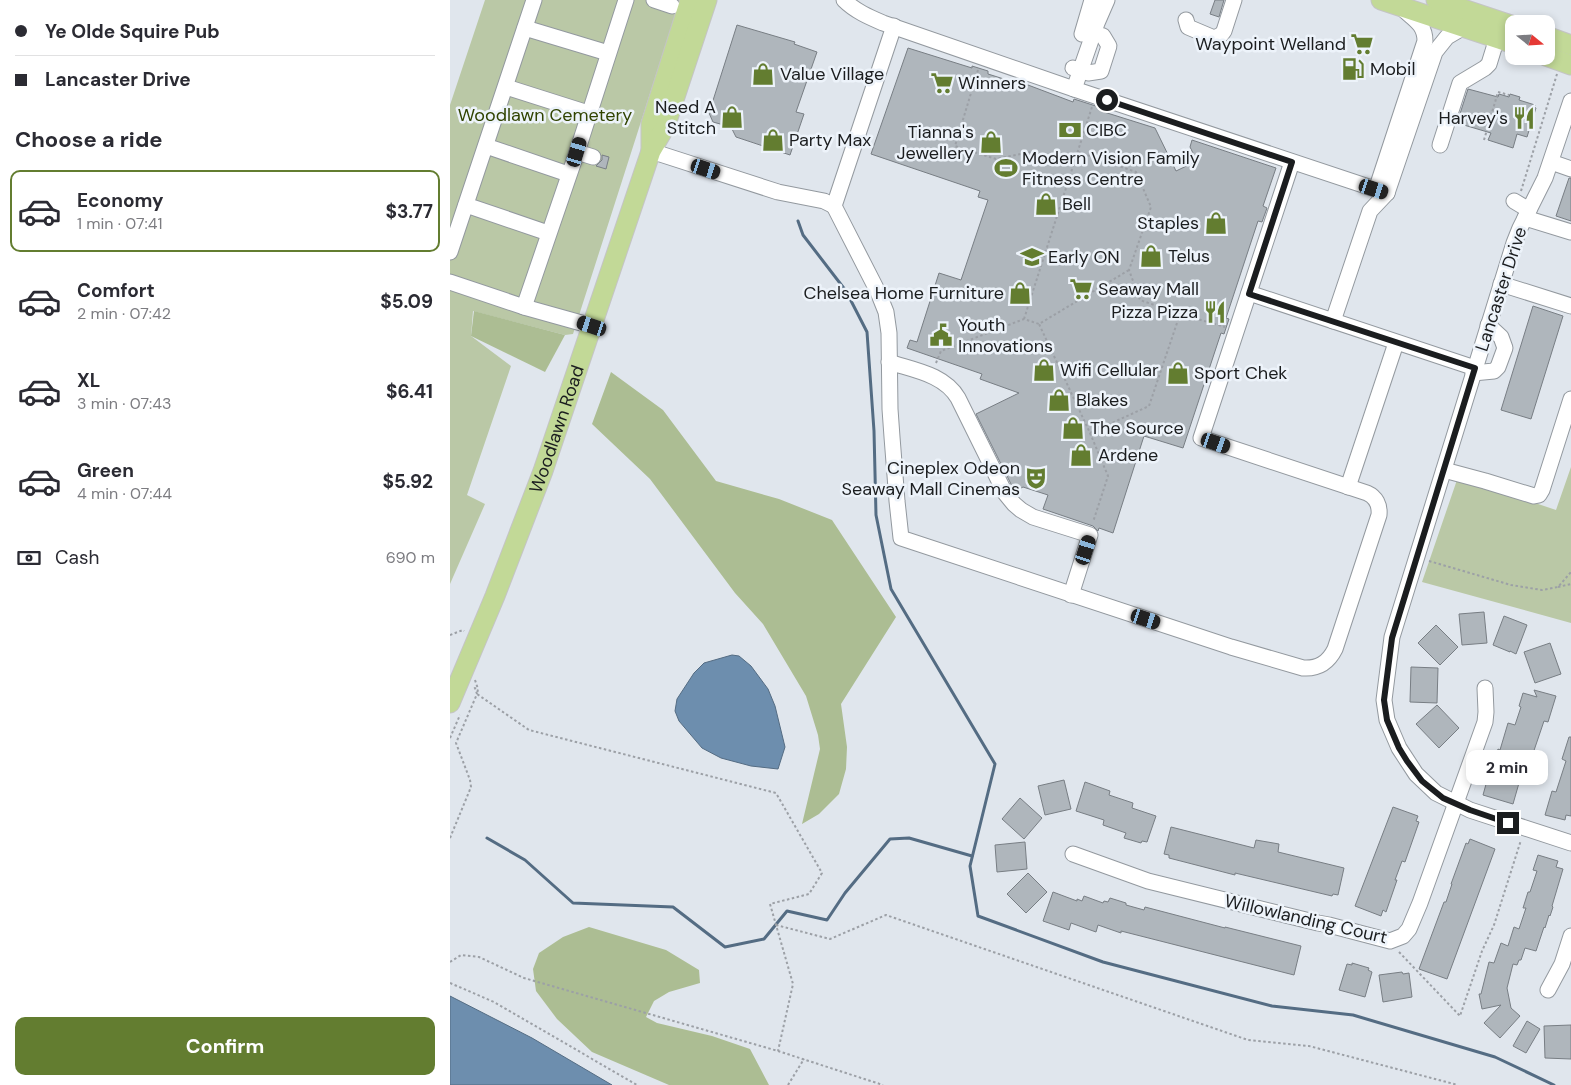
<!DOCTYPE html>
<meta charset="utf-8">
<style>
:root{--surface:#fff;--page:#f2f2f3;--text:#2b2b33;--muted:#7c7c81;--line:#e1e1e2;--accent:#637d30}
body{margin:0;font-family:"DM Sans",sans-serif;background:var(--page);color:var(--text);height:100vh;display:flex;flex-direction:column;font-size:19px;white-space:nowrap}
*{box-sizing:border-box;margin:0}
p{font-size:16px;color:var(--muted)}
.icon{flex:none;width:28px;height:28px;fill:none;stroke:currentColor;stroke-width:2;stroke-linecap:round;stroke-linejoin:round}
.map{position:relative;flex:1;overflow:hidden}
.side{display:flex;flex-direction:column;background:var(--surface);width:450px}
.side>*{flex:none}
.guide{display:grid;align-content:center;height:110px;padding:0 15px;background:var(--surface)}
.needle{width:32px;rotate:108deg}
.tools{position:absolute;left:1055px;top:15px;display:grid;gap:10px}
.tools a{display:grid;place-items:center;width:50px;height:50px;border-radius:10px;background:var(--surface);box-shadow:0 2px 8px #0003;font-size:25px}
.end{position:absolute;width:22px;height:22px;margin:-11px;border:6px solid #1b1d1f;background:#fff;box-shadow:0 0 0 2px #fff}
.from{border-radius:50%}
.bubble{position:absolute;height:35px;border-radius:10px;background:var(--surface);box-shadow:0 2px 8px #0003;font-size:16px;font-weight:700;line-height:35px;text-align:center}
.car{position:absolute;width:15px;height:30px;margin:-15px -8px;border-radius:6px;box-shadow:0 0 4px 1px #0007;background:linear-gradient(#222 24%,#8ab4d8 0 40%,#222 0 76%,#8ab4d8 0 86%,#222 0)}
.guide b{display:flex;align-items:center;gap:18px;height:48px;font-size:19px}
.guide b+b{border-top:1px solid var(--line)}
.guide i{width:12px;height:12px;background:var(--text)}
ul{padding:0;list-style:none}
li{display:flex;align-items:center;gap:15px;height:82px;margin:0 10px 8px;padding:0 5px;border:2px solid transparent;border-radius:10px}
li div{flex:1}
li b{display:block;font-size:19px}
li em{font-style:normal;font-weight:700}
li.selected{border-color:var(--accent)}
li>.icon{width:45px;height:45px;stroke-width:1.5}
h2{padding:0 15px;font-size:22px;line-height:60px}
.pay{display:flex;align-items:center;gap:12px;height:55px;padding:0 15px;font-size:19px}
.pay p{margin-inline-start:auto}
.button{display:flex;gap:10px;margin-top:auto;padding:10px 15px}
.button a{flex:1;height:58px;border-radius:10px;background:var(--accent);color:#fff;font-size:20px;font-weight:700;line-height:58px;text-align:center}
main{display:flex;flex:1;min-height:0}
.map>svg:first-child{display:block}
</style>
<main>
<section class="side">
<div class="guide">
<b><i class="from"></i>Ye Olde Squire Pub</b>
<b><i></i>Lancaster Drive</b>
</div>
<h2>Choose a ride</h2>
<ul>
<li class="selected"><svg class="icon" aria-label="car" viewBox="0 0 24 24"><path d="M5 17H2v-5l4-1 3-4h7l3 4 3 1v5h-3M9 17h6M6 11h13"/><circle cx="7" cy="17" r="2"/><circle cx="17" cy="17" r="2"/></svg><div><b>Economy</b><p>1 min · 07:41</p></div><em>$3.77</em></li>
<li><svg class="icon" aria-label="car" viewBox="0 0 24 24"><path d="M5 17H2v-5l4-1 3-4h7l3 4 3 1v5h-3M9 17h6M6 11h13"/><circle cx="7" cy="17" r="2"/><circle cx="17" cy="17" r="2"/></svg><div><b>Comfort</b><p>2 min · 07:42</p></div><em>$5.09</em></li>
<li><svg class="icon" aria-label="car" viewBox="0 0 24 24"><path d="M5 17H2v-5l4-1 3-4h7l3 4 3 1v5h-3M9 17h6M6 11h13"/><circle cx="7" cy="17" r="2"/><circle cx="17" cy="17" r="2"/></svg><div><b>XL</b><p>3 min · 07:43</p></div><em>$6.41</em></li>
<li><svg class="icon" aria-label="car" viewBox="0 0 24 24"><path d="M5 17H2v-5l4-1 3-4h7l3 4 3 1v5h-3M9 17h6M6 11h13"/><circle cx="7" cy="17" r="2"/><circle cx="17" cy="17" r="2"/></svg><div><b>Green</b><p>4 min · 07:44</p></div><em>$5.92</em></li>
</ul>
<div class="pay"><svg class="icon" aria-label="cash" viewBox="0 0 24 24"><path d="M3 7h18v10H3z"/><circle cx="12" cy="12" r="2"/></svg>Cash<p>690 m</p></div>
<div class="button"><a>Confirm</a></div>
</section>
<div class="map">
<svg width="1121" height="1085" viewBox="0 0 1121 1085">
<rect width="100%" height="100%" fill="#e0e6ed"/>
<g fill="#bac8a6">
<polygon points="35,0 230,0 123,334 115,335 23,311 21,336 61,366 17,495 35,504 0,584 0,105"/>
<polygon points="1121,467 1121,623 972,582 1008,477 1106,510"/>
</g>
<g fill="#acbd93">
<polygon points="24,311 115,335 95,372 21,336"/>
<polygon points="161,372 213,410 266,481 329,499 382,520 446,617 391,704 397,747 396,769 389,794 369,814 352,824 370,749 368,735 356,696 313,624 285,593 200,479 142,424"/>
<polygon points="139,927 216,950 249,970 250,983 219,992 204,1001 196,1017 207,1023 262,1036 300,1049 319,1085 219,1085 142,1052 107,1019 86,991 83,969 89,953 113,937"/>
</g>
<g fill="#6d8eae" stroke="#546c83">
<polygon points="282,655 289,656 301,666 318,689 325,706 335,747 328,769 301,766 271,758 252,748 229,721 225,711 227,699 244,673 254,663"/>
<polygon points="0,996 82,1038 162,1085 0,1085"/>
</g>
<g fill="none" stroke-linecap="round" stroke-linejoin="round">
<g stroke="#546c83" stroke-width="3">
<polyline points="348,221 353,235 396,291 417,332 424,431 426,515 441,589 545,764 520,866 528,916 653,962 822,1006 903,1015 1045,1057 1104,1085"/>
<polyline points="37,838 75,860 123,903 223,907 275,947 314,939 337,911 377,920 395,893 440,839 459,838 522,856"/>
</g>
</g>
<g fill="#afb6bc" stroke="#787e84">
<polygon points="765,0 774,0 769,17 760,14"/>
<polygon points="287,25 345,42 344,44 367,52 346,112 354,114 340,155 286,137 281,127 263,122 259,113"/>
<polygon points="458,48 522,68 522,66 538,71 538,74 576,86 578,85 623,102 624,99 655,109 654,112 705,128 726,171 747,161 740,147 742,140 826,168 813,206 817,208 812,222 808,221 776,318 779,319 774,334 771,333 733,448 694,436 663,533 649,528 648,531 643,526 593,509 598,495 573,487 566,491 563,488 526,414 569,393 530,379 532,374 457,348 460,340 467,342 489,273 511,280 538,200 528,197 530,191 421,154"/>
<polygon points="1018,89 1048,97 1049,94 1059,97 1060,94 1070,97 1069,100 1085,105 1084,107 1086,108 1077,137 1067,134 1063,148 1038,140 1041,133 1007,123"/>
<polygon points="152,155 159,157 156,169 146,166 152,160"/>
<polygon points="1119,178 1121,178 1121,221 1106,216"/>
<polygon points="1083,306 1113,316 1081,419 1051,410"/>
<polygon points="1034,612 1037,643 1012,645 1009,614"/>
<polygon points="1054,616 1077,625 1066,654 1060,651 1060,652 1043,645"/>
<polygon points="986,625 1008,647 990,665 968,643"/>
<polygon points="1100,643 1111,674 1085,683 1074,652"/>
<polygon points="961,667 988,668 987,703 960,702"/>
<polygon points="1084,690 1106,696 1098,722 1094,721 1075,777 1071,776 1063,804 1033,795 1038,777 1041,772 1048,749 1050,750 1058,723 1065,725 1071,707 1069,706 1073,693 1087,697"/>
<polygon points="987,705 1009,728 989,748 966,724"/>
<polygon points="1119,737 1121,737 1121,816 1116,815 1115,820 1095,815 1102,791 1106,792 1116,761 1112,759"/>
<polygon points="614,780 621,809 595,815 588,786"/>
<polygon points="635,782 660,791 659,795 683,803 682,808 706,816 697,842 692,841 691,843 674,838 676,833 653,825 654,820 626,811"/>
<polygon points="570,798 592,818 574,839 552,819"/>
<polygon points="943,807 968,816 966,821 969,822 955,862 952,861 945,880 947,880 936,912 933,910 931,916 905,906"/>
<polygon points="721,827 804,848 806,840 829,844 828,852 894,868 888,895 883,894 882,896 785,873 785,875 719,858 719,855 714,854"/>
<polygon points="1020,839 1045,849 997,979 969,969 994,902 996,902 1002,884 1001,884 1016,843 1018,844"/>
<polygon points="575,842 577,869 547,872 545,845"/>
<polygon points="1088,855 1108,861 1106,867 1113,869 1102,906 1103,907 1100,916 1099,915 1095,928 1094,927 1086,951 1075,948 1071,960 1069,960 1067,965 1063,964 1057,988 1061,1008 1070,1016 1050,1038 1034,1023 1051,1005 1032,1009 1029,994 1031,994 1039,962 1044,963 1051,943 1058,946 1064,927 1069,929 1076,908 1073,908 1078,892 1080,892 1087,871 1083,870"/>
<polygon points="578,873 597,892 576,913 557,894"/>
<polygon points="603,892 627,901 627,899 632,901 634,896 653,903 654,901 658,902 660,898 676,903 676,905 694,910 695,907 775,928 775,927 851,946 844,975 671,931 671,933 648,925 646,932 621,923 619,930 593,921"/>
<polygon points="902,963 919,968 918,970 922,972 915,997 889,990 897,964 902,965"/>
<polygon points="952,972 953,974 959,973 962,997 933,1002 929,975"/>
<polygon points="1077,1021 1090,1029 1076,1053 1063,1046"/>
<polygon points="1121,1025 1121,1059 1095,1058 1094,1026"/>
</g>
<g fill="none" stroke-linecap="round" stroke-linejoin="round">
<defs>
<g id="minor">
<polyline points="204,0 222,6"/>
<path d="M394 0C405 11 419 17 433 23L624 89 937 193"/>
<polyline points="736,20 738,27 764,38 771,35 774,31 784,0"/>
<polyline points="75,28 158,53"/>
<polyline points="632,34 642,0"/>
<polyline points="623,68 638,73 651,71 659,46 653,36 643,33"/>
<polyline points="56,87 138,113"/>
<polyline points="624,89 647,23 657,0"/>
<polyline points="1121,101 1095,178 1070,228 1064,243 942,637 934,700 937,720 949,748 966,774 986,793 1020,810 1121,843"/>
<polyline points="990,145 1010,83 1035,68 1039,64 1047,38"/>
<polyline points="36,146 118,174"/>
<polyline points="201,151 328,192 374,201 384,206 444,26"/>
<polyline points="127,152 143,157"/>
<polyline points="1101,162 1121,169"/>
<path d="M937 193 928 184 975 41C975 25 965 20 954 10"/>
<polyline points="1064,201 1079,210"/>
<polyline points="16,205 98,233"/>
<path d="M384 206 428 292 436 312 439 333 440 409 442 437 447 501 451 538 781 647 853 668C868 669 878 663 885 649L929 515C930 505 926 497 917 493L751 438 842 162"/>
<polyline points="1075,218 1121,232"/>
<polyline points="0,252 84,0"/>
<polyline points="0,282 74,307 127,152 176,0"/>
<polyline points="1051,284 1121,306"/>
<polyline points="799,293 1025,368"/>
<polyline points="74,307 142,326"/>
<polyline points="883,321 920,211 937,193 985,52 997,37 1014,27"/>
<path d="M439 362C463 370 494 374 508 398L555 493 564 504 571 510 583 517 640 535 621 595"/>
<polyline points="1023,373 1044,371 1048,367 1055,348 1051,337 1038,325"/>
<polyline points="994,470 1035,481 1084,496 1089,495 1092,490 1121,399"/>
<polyline points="898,487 946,343"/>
<polyline points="623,854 698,881 868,923 879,925 940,941 953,936 959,929 970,903 1035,722 1036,712 1035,688"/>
<polyline points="1098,990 1112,964 1121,936"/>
</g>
<g id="major">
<polyline points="931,0 1064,44"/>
<polyline points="986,0 1064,26"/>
<polyline points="1096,36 1121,45"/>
<polyline points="1096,56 1121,65"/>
<polyline points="201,150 201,124 240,0"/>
<path id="s1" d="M0 703 45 596 93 471 201 151 215 127 257 0"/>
</g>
</defs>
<use href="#minor" stroke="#93999f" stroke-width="17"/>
<use href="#major" stroke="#c4c4c5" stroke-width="21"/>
<g stroke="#9ca0a6" stroke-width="2" stroke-dasharray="2.5 2.5" stroke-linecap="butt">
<polyline points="528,70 505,146 546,159 581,152 624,165"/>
<polyline points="1034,140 1048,92 1059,95"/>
<polyline points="628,152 686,172 701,207 679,270 690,300 730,314 699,406 640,433 589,324 679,270"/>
<polyline points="1071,191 1107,74"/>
<polyline points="730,314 775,327"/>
<polyline points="574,319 642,107"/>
<polyline points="486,363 491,351 574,319 589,324"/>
<polyline points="640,433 658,476 643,522"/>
<polyline points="979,561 1061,585 1092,590 1108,587 1121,572"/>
<polyline points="1108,587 1121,584"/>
<polyline points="0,635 13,630 14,631"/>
<polyline points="25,680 28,689 27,694 79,730 326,793 372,873 359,894 320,904 343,984 328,1051"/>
<polyline points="0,738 10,715"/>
<polyline points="0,838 21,787 20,780 6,743 27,694 25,688 22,690"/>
<polyline points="326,925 380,939 436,915 798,1040 859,1046 1008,1085"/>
<polyline points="949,952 1010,1016 1032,951 1044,925 1071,840"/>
<polyline points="0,962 11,955 29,957 74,978 328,1051 433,1085"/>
<polyline points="0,983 44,1002 187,1085"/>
<polyline points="338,1085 354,1059"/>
</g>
<use href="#minor" stroke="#fff" stroke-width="15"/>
<use href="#major" stroke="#c2d997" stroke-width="19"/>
</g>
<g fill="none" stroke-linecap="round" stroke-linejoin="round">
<polyline stroke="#1b1d1f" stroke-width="6" points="657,100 842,162 799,294 1025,368 942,638 934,700 937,720 949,748 957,761 972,781 993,798 1020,810 1058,823"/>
</g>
<defs>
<symbol id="supermarket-bare" viewBox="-9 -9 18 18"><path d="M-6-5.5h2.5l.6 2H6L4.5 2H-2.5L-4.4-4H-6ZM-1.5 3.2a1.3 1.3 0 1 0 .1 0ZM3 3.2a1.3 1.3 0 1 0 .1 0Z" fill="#637d30" stroke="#edf3fa" stroke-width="2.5" paint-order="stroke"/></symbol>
<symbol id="fuel-bare" viewBox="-9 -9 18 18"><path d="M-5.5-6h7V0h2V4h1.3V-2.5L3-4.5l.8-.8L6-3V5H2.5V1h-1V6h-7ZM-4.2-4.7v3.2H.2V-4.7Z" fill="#637d30" stroke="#edf3fa" stroke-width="2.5" paint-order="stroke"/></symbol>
<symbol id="shop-bare" viewBox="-9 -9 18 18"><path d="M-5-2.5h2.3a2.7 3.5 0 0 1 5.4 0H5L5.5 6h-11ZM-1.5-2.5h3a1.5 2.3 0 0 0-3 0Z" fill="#637d30" stroke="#edf3fa" stroke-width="2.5" paint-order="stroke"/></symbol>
<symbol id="restaurant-bare" viewBox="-9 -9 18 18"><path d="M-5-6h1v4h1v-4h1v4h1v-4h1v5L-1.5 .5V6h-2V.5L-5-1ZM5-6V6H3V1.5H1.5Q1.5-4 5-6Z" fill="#637d30" stroke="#edf3fa" stroke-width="2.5" paint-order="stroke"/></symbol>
<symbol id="bank-bare" viewBox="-9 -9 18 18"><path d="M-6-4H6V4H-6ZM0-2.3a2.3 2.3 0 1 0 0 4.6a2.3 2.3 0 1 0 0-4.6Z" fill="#637d30" stroke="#edf3fa" stroke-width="2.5" paint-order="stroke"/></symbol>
<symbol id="stadium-bare" viewBox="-9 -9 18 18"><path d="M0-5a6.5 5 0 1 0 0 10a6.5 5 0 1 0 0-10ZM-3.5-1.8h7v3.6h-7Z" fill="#637d30" stroke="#edf3fa" stroke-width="2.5" paint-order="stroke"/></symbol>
<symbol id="school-bare" viewBox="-9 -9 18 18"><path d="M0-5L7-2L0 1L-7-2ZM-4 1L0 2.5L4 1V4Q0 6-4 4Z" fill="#637d30" stroke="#edf3fa" stroke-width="2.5" paint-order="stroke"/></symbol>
<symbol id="civic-bare" viewBox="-9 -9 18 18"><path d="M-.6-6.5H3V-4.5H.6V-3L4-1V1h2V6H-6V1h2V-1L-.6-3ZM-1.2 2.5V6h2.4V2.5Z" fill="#637d30" stroke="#edf3fa" stroke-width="2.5" paint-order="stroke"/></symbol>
<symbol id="theatre-bare" viewBox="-9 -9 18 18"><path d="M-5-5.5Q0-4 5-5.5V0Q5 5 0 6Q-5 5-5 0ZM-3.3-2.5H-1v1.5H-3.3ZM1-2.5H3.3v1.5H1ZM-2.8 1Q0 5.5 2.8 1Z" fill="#637d30" stroke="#edf3fa" stroke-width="2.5" paint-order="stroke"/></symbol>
</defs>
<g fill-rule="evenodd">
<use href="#supermarket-bare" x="896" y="28" width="32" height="32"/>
<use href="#fuel-bare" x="887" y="53" width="32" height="32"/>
<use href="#shop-bare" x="297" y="58" width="32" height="32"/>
<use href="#supermarket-bare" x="476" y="67" width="32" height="32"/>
<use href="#shop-bare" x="266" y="101" width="32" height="32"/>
<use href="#restaurant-bare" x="1058" y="102" width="32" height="32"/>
<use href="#bank-bare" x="604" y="114" width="32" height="32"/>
<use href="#shop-bare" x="307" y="124" width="32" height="32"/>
<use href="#shop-bare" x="525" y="126" width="32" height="32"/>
<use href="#stadium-bare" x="540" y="152" width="32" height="32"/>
<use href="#shop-bare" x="580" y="188" width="32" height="32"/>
<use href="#shop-bare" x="750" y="207" width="32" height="32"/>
<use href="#shop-bare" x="685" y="240" width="32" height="32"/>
<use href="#school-bare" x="566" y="241" width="32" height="32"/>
<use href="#supermarket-bare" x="615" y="273" width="32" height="32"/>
<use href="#shop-bare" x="554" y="277" width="32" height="32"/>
<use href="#restaurant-bare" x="749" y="296" width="32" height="32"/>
<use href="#civic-bare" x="475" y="319" width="32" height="32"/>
<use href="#shop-bare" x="578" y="354" width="32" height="32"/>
<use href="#shop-bare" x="712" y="357" width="32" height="32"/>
<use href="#shop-bare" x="593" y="384" width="32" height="32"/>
<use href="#shop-bare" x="607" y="412" width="32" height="32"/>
<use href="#shop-bare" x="615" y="439" width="32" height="32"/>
<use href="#theatre-bare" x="570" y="462" width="32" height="32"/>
</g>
<g text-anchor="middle" stroke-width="5" stroke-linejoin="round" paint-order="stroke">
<g font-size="18" fill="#1b1d1f" stroke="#edf3fa" text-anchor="start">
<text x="896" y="50" text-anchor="end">Waypoint Welland</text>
<text x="920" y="75">Mobil</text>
<text x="330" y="80">Value Village</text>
<text x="508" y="89">Winners</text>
<text x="266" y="113" text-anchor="end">Need A<tspan x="266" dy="21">Stitch</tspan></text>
<text x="1058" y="124" text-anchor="end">Harvey's</text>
<text x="636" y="136">CIBC</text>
<text x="524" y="138" text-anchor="end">Tianna's<tspan x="524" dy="21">Jewellery</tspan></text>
<text x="339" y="146">Party Max</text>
<text x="572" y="164">Modern Vision Family<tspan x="572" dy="21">Fitness Centre</tspan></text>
<text x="612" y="210">Bell</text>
<text x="749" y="229" text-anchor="end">Staples</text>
<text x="718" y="262">Telus</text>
<text x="598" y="263">Early ON</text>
<text x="648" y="295">Seaway Mall</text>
<text x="554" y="299" text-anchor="end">Chelsea Home Furniture</text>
<text x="748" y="318" text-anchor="end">Pizza Pizza</text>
<text x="508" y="331">Youth<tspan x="508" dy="21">Innovations</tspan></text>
<text x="610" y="376">Wifi Cellular</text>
<text x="744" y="379">Sport Chek</text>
<text x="626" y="406">Blakes</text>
<text x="640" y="434">The Source</text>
<text x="648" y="461">Ardene</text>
<text x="570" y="474" text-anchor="end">Cineplex Odeon<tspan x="570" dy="21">Seaway Mall Cinemas</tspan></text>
</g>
<g font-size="18" fill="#304300" stroke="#edf3fa">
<text x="95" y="121">Woodlawn Cemetery</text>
</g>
<g font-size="18" fill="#1b1d1f" stroke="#edf3fa">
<text transform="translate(1051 289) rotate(-72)" y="6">Lancaster Drive</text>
<text dy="6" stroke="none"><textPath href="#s1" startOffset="294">Woodlawn Road</textPath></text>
<text transform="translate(856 919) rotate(13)" y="6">Willowlanding Court</text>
</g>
</g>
</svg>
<div class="tools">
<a><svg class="needle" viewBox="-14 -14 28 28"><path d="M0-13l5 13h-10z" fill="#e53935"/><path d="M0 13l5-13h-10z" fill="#7c7c81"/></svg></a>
</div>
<i class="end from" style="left:657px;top:100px"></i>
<i class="end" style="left:1058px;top:823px"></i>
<div class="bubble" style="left:1016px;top:750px;width:82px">2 min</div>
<i class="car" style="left:127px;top:152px;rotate:17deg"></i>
<i class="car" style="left:256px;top:169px;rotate:108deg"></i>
<i class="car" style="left:924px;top:189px;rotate:108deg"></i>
<i class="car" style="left:142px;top:326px;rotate:288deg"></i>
<i class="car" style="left:766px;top:443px;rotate:109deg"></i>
<i class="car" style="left:636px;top:550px;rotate:18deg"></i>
<i class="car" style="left:696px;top:619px;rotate:108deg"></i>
</div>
</main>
